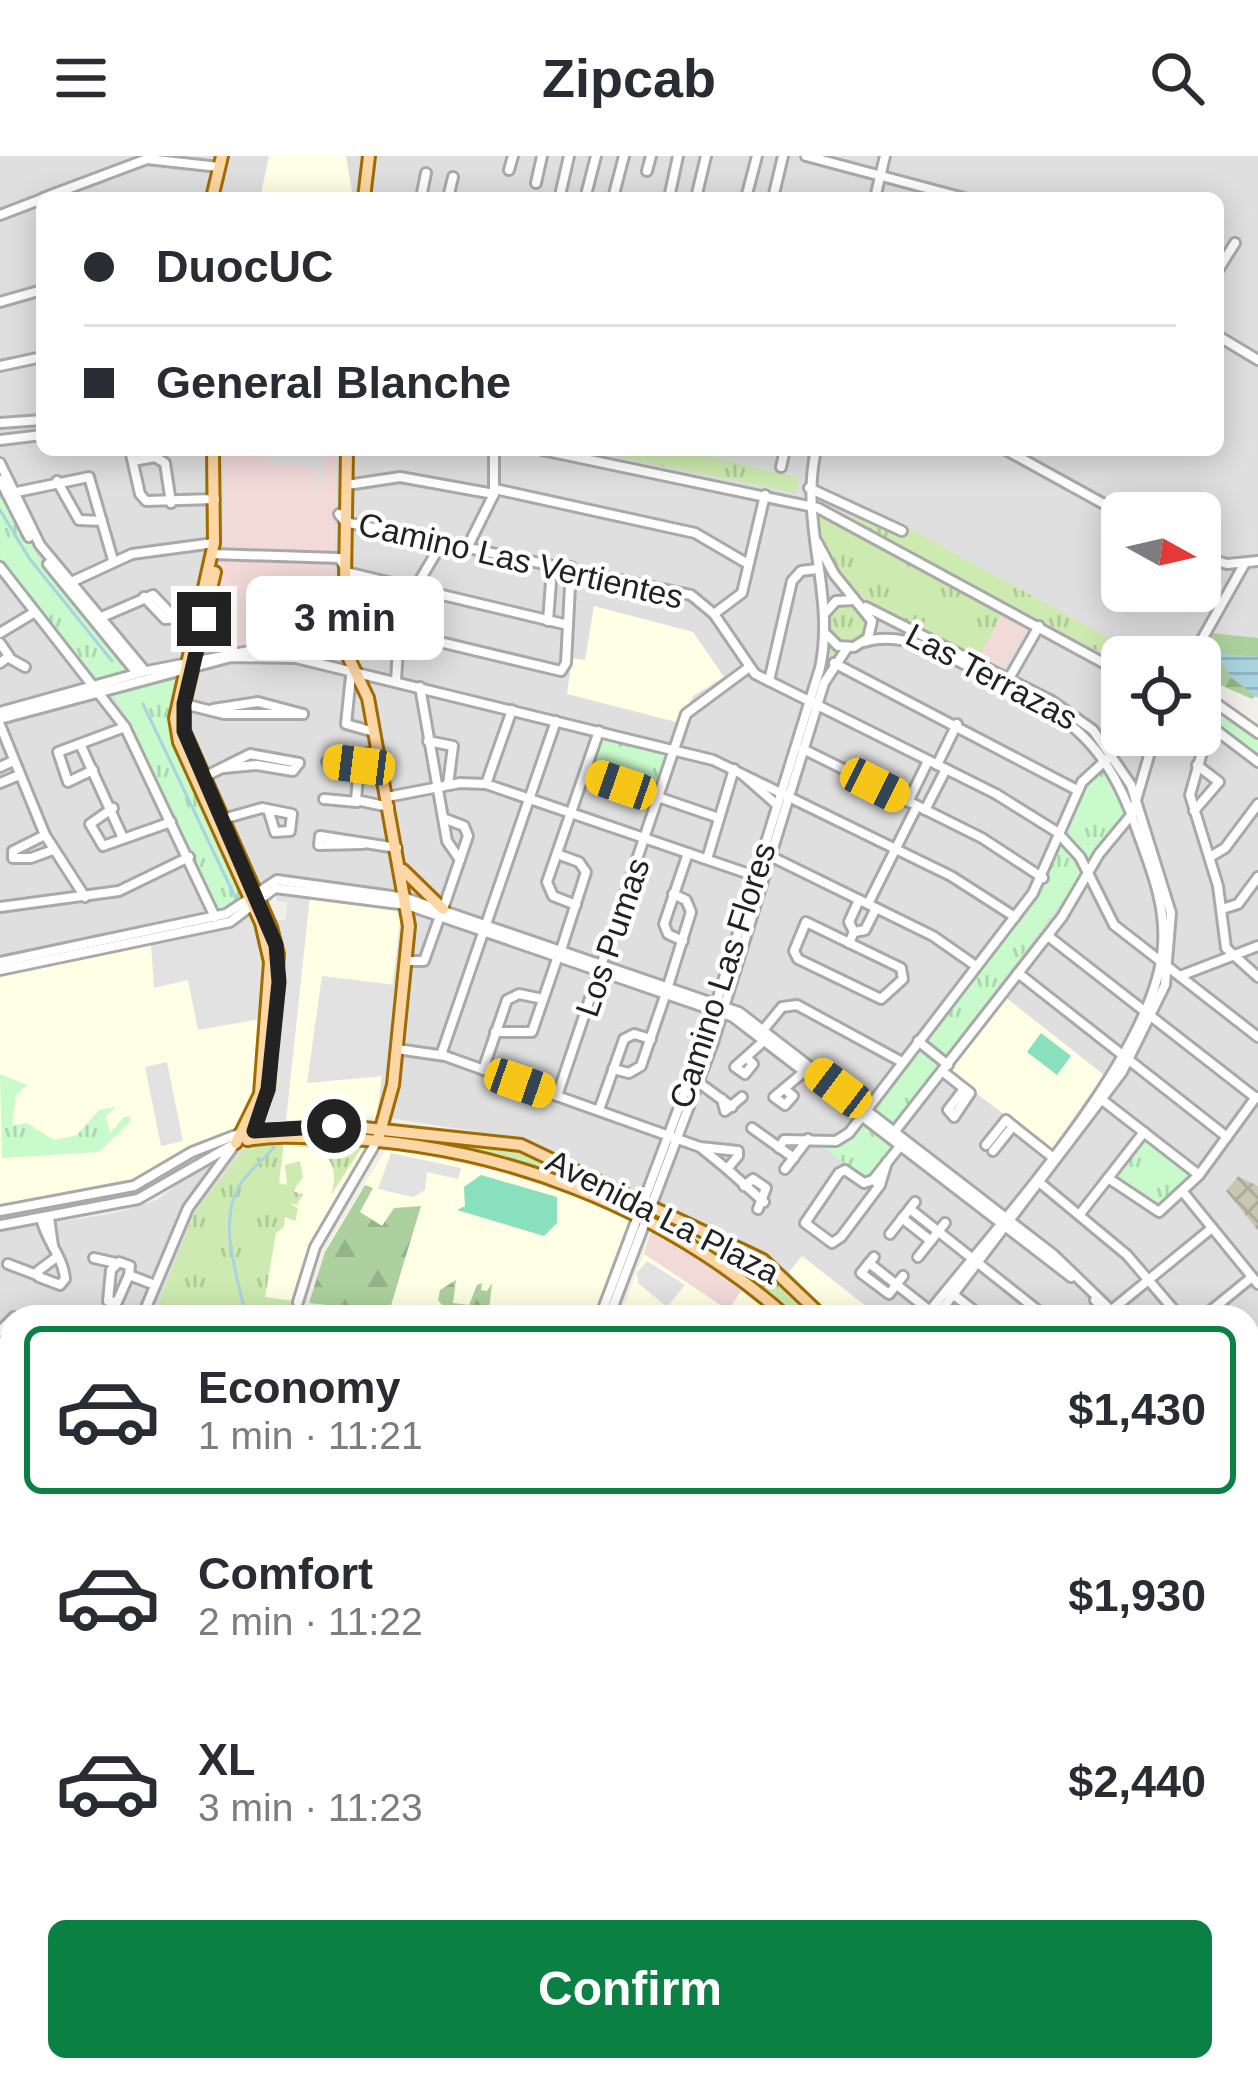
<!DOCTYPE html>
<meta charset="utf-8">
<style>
:root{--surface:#fff;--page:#f2f2f3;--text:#2b2b33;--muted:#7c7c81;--line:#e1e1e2;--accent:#0b8043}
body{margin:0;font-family:Helvetica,sans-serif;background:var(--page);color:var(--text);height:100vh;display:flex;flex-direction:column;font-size:45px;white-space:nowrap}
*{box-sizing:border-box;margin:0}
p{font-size:39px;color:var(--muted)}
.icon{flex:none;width:66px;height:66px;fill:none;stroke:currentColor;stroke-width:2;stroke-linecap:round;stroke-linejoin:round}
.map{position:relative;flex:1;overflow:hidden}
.details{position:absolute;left:0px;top:1149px;width:1260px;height:777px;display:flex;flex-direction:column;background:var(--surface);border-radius:36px 36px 0 0;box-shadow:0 6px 30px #0003}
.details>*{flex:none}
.top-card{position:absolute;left:36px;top:36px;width:1188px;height:264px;border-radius:18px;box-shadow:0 6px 30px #0003;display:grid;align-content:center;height:264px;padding:0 48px;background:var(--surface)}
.needle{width:78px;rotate:98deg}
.controls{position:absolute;left:1101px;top:336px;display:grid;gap:24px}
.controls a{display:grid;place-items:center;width:120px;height:120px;border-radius:18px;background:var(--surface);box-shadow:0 6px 30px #0003;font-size:60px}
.end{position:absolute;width:54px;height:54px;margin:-27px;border:15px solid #222;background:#fff;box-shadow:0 0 0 6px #fff}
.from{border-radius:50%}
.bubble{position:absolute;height:84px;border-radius:18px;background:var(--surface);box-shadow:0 6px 30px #0003;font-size:39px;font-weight:700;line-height:84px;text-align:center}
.car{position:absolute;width:36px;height:72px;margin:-36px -18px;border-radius:15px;box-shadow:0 0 9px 3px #0007;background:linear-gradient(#f5c518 24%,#345 0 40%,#f5c518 0 76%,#345 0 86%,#f5c518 0)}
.top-card b{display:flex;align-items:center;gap:42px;height:114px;font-size:45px}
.top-card b+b{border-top:3px solid var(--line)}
.top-card i{width:30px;height:30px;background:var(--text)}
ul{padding:21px 0 0;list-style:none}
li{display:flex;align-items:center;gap:36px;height:168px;margin:0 24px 18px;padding:0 24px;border:6px solid transparent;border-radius:18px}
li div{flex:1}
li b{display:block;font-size:45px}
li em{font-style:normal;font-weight:700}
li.active{border-color:var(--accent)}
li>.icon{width:108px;height:108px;stroke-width:1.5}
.action{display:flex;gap:24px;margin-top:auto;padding:24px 48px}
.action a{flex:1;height:138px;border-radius:18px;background:var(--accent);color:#fff;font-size:48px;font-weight:700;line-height:138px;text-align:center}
header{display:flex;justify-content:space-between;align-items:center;height:156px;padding:0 48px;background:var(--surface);font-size:54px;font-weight:700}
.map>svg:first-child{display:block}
</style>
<header><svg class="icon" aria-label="menu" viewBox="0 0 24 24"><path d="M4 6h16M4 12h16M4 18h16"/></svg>Zipcab<svg class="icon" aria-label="search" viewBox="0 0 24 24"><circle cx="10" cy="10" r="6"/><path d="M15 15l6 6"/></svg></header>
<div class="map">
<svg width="1258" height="1924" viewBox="0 0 1258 1924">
<defs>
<pattern id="construction-cross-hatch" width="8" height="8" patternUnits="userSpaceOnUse" patternTransform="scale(3)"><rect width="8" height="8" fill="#c7c7b4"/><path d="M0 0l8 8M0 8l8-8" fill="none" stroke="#abab9a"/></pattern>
<pattern id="grass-tufts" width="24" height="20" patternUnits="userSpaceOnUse" patternTransform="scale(3)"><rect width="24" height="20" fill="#cdebb0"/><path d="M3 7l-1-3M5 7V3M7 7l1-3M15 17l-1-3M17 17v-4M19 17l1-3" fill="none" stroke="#b0c997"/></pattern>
<pattern id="forest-firs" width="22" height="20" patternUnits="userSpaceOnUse" patternTransform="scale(3)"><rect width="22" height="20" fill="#add19e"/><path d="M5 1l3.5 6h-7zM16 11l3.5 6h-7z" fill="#95b388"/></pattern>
<pattern id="park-tufts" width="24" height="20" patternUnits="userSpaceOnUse" patternTransform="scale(3)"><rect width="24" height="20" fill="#c8facc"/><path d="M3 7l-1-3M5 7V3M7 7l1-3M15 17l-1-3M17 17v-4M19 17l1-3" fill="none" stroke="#acd6af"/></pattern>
<pattern id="water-rules" width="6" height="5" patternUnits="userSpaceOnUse" patternTransform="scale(3)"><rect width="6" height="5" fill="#aad3df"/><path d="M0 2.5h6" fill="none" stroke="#92b5bf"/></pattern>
</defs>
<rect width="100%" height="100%" fill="#f2efe9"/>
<g fill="#e0dfdf" fill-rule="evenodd">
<path d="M0 0H1258V482L1202 476 1187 501H1122V579H1200V568L1258 612V933L1182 1035 1203 1062 1206 1058 1191 1035 1258 947V1030L1238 1020 1226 1035 1258 1075V1452H1248V1161H829L776 1108 547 993 511 981 377 960 402 754 276 736 226 758 0 802ZM42 42H1218V294H42ZM1122 357H1200V435H1122Z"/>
<polygon points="244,993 195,1055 153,1161 12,1161 12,1233 0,1229 0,1075 115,1057 157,1044 206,1006"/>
<polygon points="1248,1805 1258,1811 1258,1924 1033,1924 1023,1914 1248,1914"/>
</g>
<g fill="#f2dad9">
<polygon points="225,294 336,294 334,397 224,395"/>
<polygon points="219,405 333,404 334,502 270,490 200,498"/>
<polygon points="1002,458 1028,472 1002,514 978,503"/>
<polygon points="652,1074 744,1131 729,1155 644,1098"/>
</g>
<g fill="#ffffe5">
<polygon points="269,0 346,0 353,42 260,42"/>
<polygon points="594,450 693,476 724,521 693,540 680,567 567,538 572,502 585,504"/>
<polygon points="276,736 401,753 377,960 286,964 299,837 284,835 274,764 286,764 287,746 265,741"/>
<polygon points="252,758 267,814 255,939 241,973 205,984 127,1026 0,1049 0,817 200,777"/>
<polygon points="1005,841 1104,919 1051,994 947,915"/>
<polygon points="284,985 374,985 316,1082 293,1145 265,1142"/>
<polygon points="388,990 521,1022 631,1061 593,1161 438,1161 309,1147 329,1087"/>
<polygon points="644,1098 728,1154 744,1131 780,1161 619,1161"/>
<polygon points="802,1100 880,1161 830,1161 789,1116"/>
</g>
<polygon fill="url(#construction-cross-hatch)" points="1238,1020 1258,1030 1258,1075 1226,1035"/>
<g fill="url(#grass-tufts)">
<polygon points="585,294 682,294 799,322 796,337"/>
<path d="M816 356 1002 458 978 503C904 466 832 448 816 356Z"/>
<polygon points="856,356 903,378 907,371 1143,501 1122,501 1122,508 853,364"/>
<circle cx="847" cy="467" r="19"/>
<polygon points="827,487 843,494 824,521 702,909 602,1161 700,905"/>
<polygon points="449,982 517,991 596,1030 593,1036 447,992"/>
<path d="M334 983 374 985 360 994 331 1039C342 1006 323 988 291 991Z"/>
<polygon points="284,985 279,1027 287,1029 285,1009 300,1005 303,1021 293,1035 303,1038 297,1049 290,1047 298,1053 295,1065 285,1061 284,1071 276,1077 265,1141 293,1145 291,1161 153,1161 195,1055 244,993"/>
<polygon points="655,1053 771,1114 820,1161 796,1161 697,1089 651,1062"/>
</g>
<g fill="url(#forest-firs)">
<polygon points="1212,477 1258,482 1258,501 1217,498 1231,521 1256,540 1252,543 1200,520 1198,501"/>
<polygon points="365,1029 373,1032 360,1056 382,1070 394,1052 421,1050 389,1156 309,1147 325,1096"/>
<polygon points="456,1124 453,1147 469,1149 477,1129 482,1127 481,1134 487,1135 492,1127 489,1155 506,1159 446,1154 438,1144 440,1134"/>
</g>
<g fill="url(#park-tufts)">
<polygon points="0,333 37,399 130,517 100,526 10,417 0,401"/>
<polygon points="176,524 169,559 175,587 245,740 239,749 216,760 130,566 112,538"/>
<polygon points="1200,539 1258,580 1258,602 1200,559"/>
<polygon points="601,581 672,596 658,637 591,615"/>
<polygon points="1102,610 1127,655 1091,705 1064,675 1078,640"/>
<polygon points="1061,686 1082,720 892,970 870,952 1036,741"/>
<polygon points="0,918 27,929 16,939 12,970 27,967 54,984 77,979 99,954 116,951 106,960 110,977 124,961 131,960 130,966 99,996 2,1002"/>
<polygon points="865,965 897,989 866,1025 819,987 843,988"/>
<polygon points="1143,984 1192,1022 1156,1053 1115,1024"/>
<polygon points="0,1229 12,1233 12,1914 787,1914 788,1920 802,1920 802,1914 968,1914 995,1920 997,1914 1023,1914 1033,1924 0,1924"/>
</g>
<g fill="#88e0be">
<polygon points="1041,877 1071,900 1057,919 1027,896"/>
<polygon points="481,1019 557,1041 557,1067 544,1080 457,1054 465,1050 464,1031"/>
</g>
<g fill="#e2e2e2">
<polygon points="269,294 325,294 324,326 315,327 314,310 268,308"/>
<polygon points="276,736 310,740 286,964 265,967 274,940 284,835 274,764 286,764 287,746 276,745"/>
<polygon points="252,758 266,800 261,863 198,874 188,824 154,832 151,787 234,768"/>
<polygon points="322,820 396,829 384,920 307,927"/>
<polygon points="167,906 183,985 161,990 145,911"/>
<polygon points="391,997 461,1012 458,1023 427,1016 425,1034 413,1041 378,1033"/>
<polygon points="647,1105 685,1129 667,1151 638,1127 637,1117"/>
</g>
<polygon fill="url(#water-rules)" points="1216,497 1258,501 1258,542 1231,521"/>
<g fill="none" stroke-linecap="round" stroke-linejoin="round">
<g stroke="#aad3df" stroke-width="3">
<polyline points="0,354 29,402 112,505"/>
<polyline points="143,548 236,743"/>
<path d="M246 1161C238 1120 216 1066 241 1027 250 1014 264 1003 274 991"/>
<polyline points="0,1650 12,1641"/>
<polyline points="0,1794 12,1777"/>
<polyline points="215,1914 216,1924"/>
<polyline points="1021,1914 1030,1924"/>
<polyline points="999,1924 1002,1914"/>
</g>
<defs>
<g id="minor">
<polyline points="806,0 964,42"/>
<polyline points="509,14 513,0"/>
<polyline points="647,15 651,0"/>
<polyline points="536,27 542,0"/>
<polyline points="561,35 569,0"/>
<polyline points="587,35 596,0"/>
<polyline points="43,42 147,3 219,11"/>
<polyline points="421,42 426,17"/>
<polyline points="448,42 453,21"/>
<polyline points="613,42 624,0"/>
<polyline points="669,42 678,0"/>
<polyline points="696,42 706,0"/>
<polyline points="746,42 757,0"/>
<polyline points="773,42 783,0"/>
<polyline points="875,42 885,0"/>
<polyline points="0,59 42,43"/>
<polyline points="1218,114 1235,87"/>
<polyline points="0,146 42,134"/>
<polyline points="1218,180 1258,204"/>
<polyline points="0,210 42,201"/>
<polyline points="0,267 42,264"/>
<polyline points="0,284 42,279"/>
<polyline points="130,294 140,338 146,345 215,343"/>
<polyline points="542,294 818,352 1122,517"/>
<polyline points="1006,294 1122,358"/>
<polyline points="133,305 155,301 165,307 171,347"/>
<polyline points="0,307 40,389 145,515"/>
<polyline points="781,311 785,294"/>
<polyline points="0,324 29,381"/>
<polyline points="57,325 79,364 102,365"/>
<polyline points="347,329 400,321 494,338"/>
<polyline points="809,332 902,375"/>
<polyline points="495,333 695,377 748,408"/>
<polyline points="7,338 89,321 113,404"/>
<polyline points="339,358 345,366 691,439 714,458 755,518 996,638 1057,676 1080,701 1114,769 1258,881"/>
<polyline points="817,386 834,418 872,465 868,482 854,491 838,490 827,479"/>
<polyline points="468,390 494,338 494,294"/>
<polyline points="212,398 339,402 344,410"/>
<polyline points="1200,400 1227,408 1258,405"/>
<polyline points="48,408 137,517"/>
<polyline points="0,411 125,571 215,761"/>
<polyline points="346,416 568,469"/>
<polyline points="67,428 132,398 214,387"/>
<polyline points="144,441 165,463 196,461"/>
<polyline points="866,451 1052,545 1093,574 1131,629 1171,757 1165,829 1122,916 936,1161"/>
<polyline points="826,456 836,445 854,444"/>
<polyline points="714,458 742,437 765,339"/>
<polyline points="97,463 153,439 175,462"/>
<polyline points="344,463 561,515 566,507 571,411"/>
<polyline points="548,465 551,426"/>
<polyline points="0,477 35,456"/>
<path d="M864 486C917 469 985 523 1032 545 1089 572 1117 615 1137 674 1150 711 1166 748 1163 789 1157 899 994 1073 925 1161"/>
<polyline points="0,487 9,500 0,507"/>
<polyline points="1192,501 1245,407"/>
<polyline points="9,502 25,511"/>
<polyline points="834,507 1077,634"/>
<polyline points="351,520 346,568 374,576"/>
<polyline points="396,525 400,458 443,385"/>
<polyline points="769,525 792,425 801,415 817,413"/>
<polyline points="1007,526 1039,470"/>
<polyline points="420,531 447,685 460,704"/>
<polyline points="1200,536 1258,577"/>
<polyline points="184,548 224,558 303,558"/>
<polyline points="213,553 258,546 303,558"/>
<polyline points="0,556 147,515 254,494"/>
<polyline points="1200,562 1258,606"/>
<polyline points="0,563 231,501 296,502 713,604 951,720 1015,761"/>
<polyline points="1210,568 1190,639 1218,730 1226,792 1258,821"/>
<polyline points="0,569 45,679 85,741"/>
<polyline points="428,585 453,590 448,629"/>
<polyline points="81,590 123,682"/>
<polyline points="803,593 982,682 1043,722"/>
<polyline points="378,594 360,599 356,644 389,651"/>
<polyline points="327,606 359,609"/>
<polyline points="937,609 957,568"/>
<polyline points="0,611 11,606"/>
<polyline points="224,612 257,609 293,615 299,607"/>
<polyline points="93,614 68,626 58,596 125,571"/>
<polyline points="585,616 719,662"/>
<polyline points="743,619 777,649"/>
<polyline points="200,623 250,598 299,607"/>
<polyline points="0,627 17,620"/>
<polyline points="486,628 512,554"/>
<polyline points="387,641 460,627 486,628 758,721"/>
<polyline points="324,643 357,646"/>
<polyline points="908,646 928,605"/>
<polyline points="113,652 90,668 103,690 171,666"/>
<polyline points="925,654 946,613"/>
<polyline points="1194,655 1219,626 1197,609"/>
<polyline points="443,662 464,670 468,680 443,753"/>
<polyline points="223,663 262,652 292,658 290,675 275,676 268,653"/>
<polyline points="45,679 13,695 13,702 31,702 53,694"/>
<polyline points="363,688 319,689 320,680 397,692"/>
<polyline points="557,698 579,706 586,716 561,794"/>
<polyline points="770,700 933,780 976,810"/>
<polyline points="1210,701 1225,692 1258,648"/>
<polyline points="707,703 734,613"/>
<polyline points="868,748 917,650"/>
<polyline points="576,749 553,740 547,726 599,575"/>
<polyline points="0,751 119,735 189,701"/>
<polyline points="1222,753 1238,748 1258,721"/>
<polygon points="806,766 901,812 903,823 881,843 798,803 794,795"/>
<polyline points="854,776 865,774 876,752"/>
<polyline points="1048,780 1256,942"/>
<polyline points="683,785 668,778 664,768 688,697"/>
<polyline points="849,787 854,776 849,766 859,744"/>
<polyline points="408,805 424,805 440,760"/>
<polyline points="0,806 226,758 277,724 406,742 739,856 1054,1099 1118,1161"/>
<polyline points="0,814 230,766 275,732 407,749 733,861 1071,1121"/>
<polyline points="1018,817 1227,981"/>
<polyline points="1180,820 1258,790"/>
<polyline points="668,830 691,756 686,744 673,738"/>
<polyline points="764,873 782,851 797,849 902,906"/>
<polyline points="495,876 532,876 558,800"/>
<polyline points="918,885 948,909"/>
<polyline points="397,893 445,900 700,991 738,995 738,1000 727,1013 700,991"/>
<polyline points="441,899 556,565"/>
<polyline points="749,904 753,908 745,918 735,911 766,883"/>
<polyline points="613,913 629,917 641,910 666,837"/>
<polyline points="483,914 507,844 519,838 543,843"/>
<polyline points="942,915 970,937 954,961 948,954 964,933"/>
<polyline points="698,926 732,951"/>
<polyline points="787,935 793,940 785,949 774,941 805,915"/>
<polyline points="557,940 686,558 748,512"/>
<polyline points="722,943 725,955 742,941"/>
<polyline points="1101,943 1199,1019"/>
<polyline points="599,954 624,883 634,878 651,883"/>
<polyline points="1013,970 1051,1000"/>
<polyline points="752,972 794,1002"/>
<polyline points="895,975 1062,761 1099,698 1132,658 1155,579"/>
<polyline points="986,989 1006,964 1013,970 993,995"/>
<polyline points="779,992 784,984 836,985 849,977 1033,737 1082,626 1133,579"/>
<polyline points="727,1013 764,1046"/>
<polyline points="785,1013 808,983"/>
<polyline points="1108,1022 1159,1056 1199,1019 1256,941"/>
<polyline points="873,1024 901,989"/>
<polyline points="1039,1026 1127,1099 1180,1161"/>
<polyline points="880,1029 873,1024 864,1027 845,1014 839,1017 805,1067 832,1087 841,1081 880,1029 887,1006"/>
<polyline points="744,1030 753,1023 766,1032 758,1053"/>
<polyline points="1183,1036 1258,1128"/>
<polyline points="910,1053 1046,1161"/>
<polyline points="0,1055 134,1030 192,996 241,977"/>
<polyline points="1080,1058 1144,976"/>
<polyline points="49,1061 53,1090"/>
<path d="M41 1062C46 1085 63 1100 65 1123L60 1129 39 1121 38 1115 58 1100"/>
<polyline points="902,1062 931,1085"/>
<polyline points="0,1069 138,1043 236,987"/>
<polyline points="890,1078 915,1046"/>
<polyline points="874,1101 861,1117 889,1138 903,1120"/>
<polyline points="918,1101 945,1067"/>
<polyline points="94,1102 116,1107"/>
<polyline points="869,1107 930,1155"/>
<polyline points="8,1108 37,1119"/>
<polyline points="129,1119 117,1146 108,1145 111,1114 119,1106 130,1110 129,1119 155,1129"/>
<polyline points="950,1136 982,1161"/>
<polyline points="1095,1144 1110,1161"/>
<polyline points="298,1146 315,1091 378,983"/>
<polyline points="1108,1157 1212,1072"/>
<polyline points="142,1161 188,1052 235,988"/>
<path d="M600 1161 707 877 820 512C836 439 799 368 816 294"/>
<polyline points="609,1161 713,887 824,527 847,492"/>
<polyline points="1203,1161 1252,1121"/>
<polyline points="0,1175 14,1161"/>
<polyline points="0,1201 12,1185"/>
<polyline points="1248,1207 1258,1199"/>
<polyline points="1248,1237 1258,1229"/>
<polyline points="1248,1244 1258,1257"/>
<polyline points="1248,1303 1258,1300"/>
<polyline points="1248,1344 1258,1341"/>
<polyline points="1248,1391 1258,1392"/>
<polyline points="1248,1460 1258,1505"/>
<polyline points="1248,1485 1253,1528 1248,1576"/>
<polyline points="1254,1628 1258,1560"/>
<polyline points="1248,1634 1257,1668"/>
<polyline points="1248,1812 1258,1819"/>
<polyline points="1248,1887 1258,1891"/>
<polyline points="794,1914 794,1915"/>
<polyline points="1032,1914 1039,1924"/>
<polyline points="1153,1914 1172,1924"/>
</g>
<g id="major">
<polyline points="212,42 222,0"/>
<polyline points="364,42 369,0"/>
<polyline points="213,294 214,387 175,562 179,586 261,767 270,806 260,938 236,987"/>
<polyline points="347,294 344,492 368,542 409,770 393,929 378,983"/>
<polyline points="215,416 184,548 184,575 271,771 278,798 268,933 248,984"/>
<polyline points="403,714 443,753"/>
<polyline points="253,975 355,971 521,989 763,1104 823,1161"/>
<path d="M247 984C275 979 302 981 330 982 498 987 661 1050 787 1161"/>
<polyline points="1248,1460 1258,1459"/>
</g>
</defs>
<use href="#minor" stroke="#a9a9a9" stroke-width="14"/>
<use href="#major" stroke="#a06b00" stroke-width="16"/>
<use href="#minor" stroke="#fff" stroke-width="8"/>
<use href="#major" stroke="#fcd6a4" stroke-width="10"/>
</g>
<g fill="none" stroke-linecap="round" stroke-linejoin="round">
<polyline stroke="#222" stroke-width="15" points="204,463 184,548 184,575 276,789 279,826 268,933 254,975 334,970"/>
</g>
<g text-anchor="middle" stroke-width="9" stroke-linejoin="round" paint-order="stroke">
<g font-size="33" fill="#222" stroke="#fff">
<text transform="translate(521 404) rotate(13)" y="12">Camino Las Vertientes</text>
<text transform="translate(992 520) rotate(28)" y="12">Las Terrazas</text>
<text transform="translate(612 781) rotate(-71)" y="12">Los Pumas</text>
<text transform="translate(722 819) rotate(-72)" y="12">Camino Las Flores</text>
<text transform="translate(663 1060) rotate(27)" y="12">Avenida La Plaza</text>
</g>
</g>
</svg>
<div class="controls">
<a><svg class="needle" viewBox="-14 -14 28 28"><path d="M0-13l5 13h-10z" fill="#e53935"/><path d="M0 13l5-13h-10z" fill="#7c7c81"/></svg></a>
<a><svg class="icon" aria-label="locate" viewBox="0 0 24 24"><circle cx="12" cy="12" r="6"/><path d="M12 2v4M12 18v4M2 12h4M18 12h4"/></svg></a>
</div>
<i class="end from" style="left:334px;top:970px"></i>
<i class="end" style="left:204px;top:463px"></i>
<div class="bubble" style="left:246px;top:420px;width:198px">3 min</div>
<i class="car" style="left:359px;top:609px;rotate:277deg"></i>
<i class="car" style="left:621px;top:629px;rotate:289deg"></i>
<i class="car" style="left:875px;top:629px;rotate:117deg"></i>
<i class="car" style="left:520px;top:927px;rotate:109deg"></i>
<i class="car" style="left:838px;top:932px;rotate:307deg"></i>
<div class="top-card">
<b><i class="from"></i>DuocUC</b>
<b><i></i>General Blanche</b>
</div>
<section class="details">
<ul>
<li class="active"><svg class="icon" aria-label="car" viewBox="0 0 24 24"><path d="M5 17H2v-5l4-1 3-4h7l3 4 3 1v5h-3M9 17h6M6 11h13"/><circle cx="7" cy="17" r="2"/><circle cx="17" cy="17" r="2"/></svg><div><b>Economy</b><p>1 min · 11:21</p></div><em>$1,430</em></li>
<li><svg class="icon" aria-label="car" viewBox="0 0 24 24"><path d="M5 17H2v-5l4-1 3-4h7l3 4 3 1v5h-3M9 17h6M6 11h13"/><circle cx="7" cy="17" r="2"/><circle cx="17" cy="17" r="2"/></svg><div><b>Comfort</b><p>2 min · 11:22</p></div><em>$1,930</em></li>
<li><svg class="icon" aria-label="car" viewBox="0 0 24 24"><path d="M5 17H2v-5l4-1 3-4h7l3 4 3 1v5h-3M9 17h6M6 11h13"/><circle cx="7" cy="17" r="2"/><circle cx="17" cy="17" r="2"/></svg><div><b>XL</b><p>3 min · 11:23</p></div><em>$2,440</em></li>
</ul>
<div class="action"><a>Confirm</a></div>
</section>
</div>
